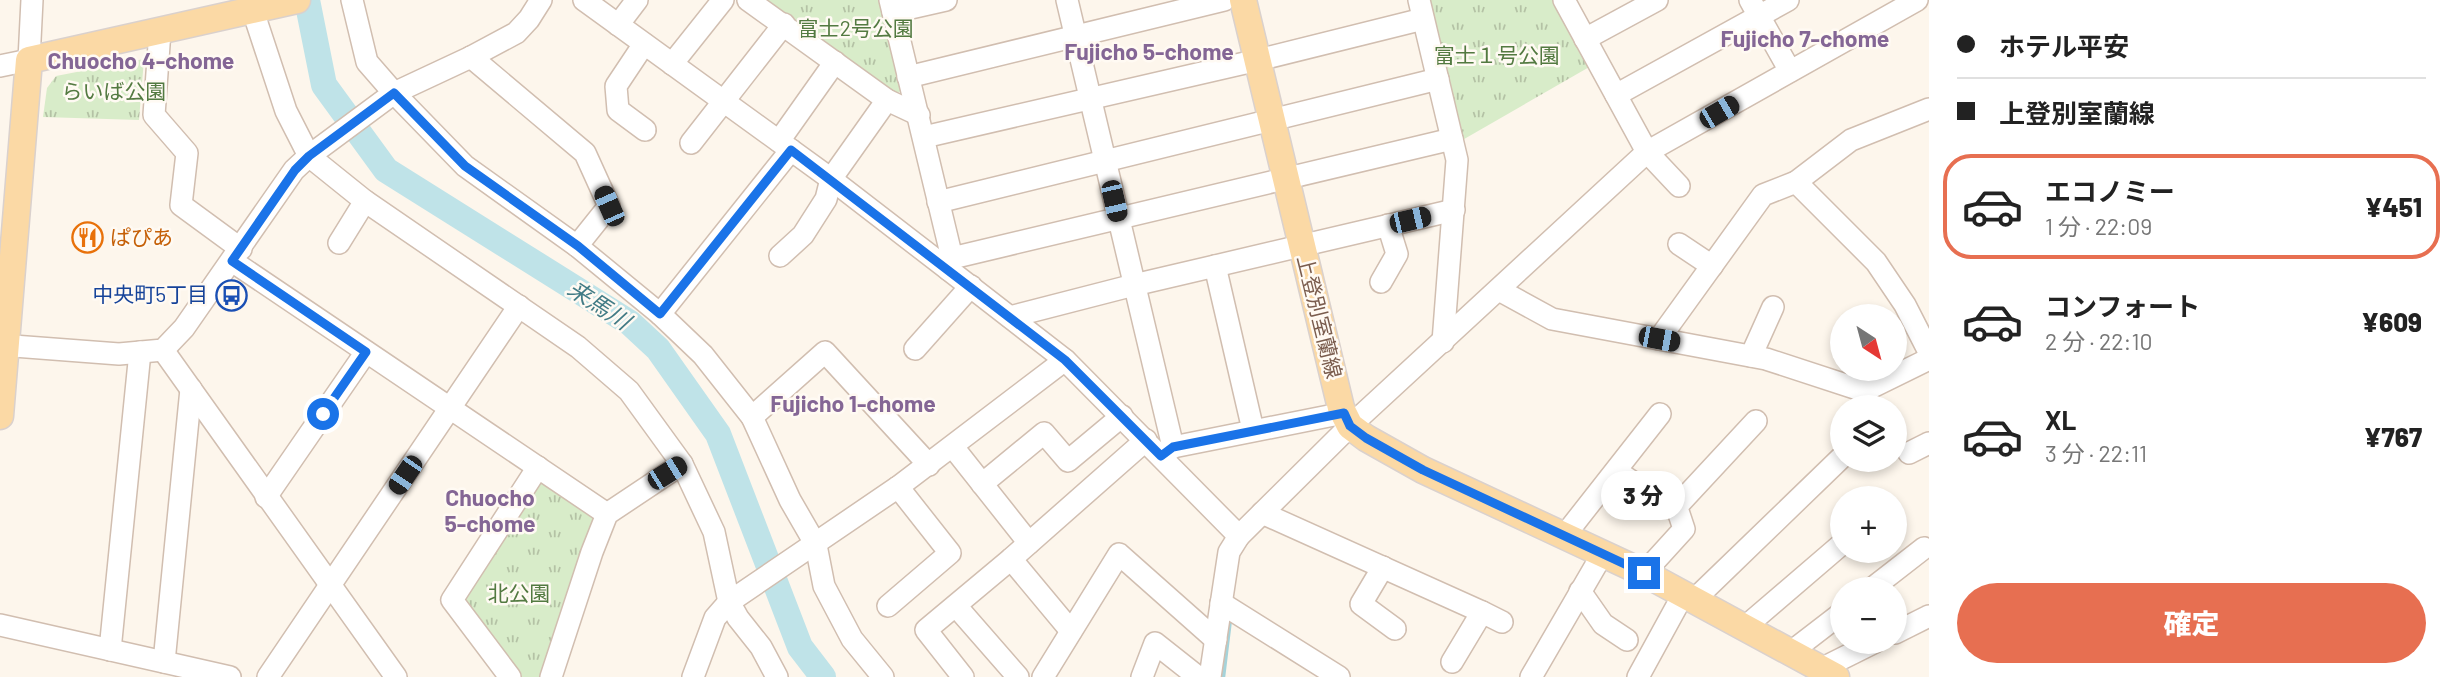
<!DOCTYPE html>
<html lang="ja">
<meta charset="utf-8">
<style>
:root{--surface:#fff;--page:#f6f6f6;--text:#222;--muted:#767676;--line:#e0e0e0;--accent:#e76f51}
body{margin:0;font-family:Barlow,"Noto Sans JP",sans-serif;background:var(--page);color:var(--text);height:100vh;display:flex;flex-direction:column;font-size:26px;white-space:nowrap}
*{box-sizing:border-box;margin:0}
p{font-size:23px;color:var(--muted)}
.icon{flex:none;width:38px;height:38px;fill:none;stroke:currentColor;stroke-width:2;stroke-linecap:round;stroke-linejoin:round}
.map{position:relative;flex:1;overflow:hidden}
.panel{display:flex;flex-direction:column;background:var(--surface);width:525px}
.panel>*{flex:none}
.guide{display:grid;align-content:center;height:154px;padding:0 28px;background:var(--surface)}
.needle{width:46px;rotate:144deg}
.fabs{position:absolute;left:1830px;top:304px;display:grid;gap:14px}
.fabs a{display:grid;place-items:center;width:77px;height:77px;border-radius:50%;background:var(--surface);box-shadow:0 4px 10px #0003;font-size:35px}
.end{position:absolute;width:32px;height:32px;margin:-16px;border:9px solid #1a73e8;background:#fff;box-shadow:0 0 0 4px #fff}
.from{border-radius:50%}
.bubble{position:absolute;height:49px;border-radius:24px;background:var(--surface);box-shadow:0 4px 10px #0003;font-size:23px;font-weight:800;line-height:49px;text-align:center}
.car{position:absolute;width:21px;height:42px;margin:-21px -10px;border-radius:9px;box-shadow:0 0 5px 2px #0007;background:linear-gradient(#222 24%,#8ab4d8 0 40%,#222 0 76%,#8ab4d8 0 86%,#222 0)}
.guide b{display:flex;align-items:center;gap:24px;height:66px;font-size:26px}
.guide b+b{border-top:2px solid var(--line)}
.guide i{width:18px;height:18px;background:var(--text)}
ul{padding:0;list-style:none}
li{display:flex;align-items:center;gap:21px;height:105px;margin:0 14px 10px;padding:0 14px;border:4px solid transparent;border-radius:28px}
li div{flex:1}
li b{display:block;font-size:26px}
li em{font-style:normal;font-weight:800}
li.active{border-color:var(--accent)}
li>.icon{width:63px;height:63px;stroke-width:1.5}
.primary-button{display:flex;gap:14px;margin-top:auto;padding:14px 28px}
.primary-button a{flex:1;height:80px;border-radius:42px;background:var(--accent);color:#fff;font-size:28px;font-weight:800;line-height:80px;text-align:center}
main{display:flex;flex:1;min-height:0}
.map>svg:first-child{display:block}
</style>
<main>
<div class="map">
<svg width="1929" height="677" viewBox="0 0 1929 677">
<defs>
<pattern id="grass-tufts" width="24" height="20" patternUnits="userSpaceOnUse" patternTransform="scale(1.75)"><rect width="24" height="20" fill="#d8ecc9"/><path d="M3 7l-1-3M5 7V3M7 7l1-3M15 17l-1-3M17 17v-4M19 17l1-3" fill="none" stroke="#b4c2a5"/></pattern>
</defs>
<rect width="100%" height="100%" fill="#fdf6ec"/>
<g fill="url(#grass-tufts)">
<polygon points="766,0 879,0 902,90 896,94"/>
<polygon points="1427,0 1554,0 1591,66 1459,142"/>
<polygon points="144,59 139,120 43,117 47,88 56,76"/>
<polygon points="538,480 597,515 542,677 520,677 462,599"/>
</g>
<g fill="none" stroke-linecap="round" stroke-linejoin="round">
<polyline stroke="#a5d3da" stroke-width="4.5" points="1223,677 1230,619"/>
<polyline stroke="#bfe3e8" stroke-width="26" points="307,0 324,85 386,170 630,323 658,349 718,434 800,647 823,677"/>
<defs>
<g id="minor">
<polyline points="251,0 252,8 286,111 309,156 365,201 578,347 629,391 682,464 714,532 729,602 738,618 761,647 777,677"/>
<polyline points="352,0 367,62 394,93 465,166 577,246 660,314 703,355 752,417"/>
<polyline points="584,0 831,179 949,270"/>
<polyline points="748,0 887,100 919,115"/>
<polyline points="890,0 952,258 949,270 1065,360"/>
<polyline points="1067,0 1173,447"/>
<polyline points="1419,0 1457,160 1443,342"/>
<polyline points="1564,0 1647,152 1679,186"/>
<polyline points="1750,0 1790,71"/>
<polyline points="893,12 946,0"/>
<polyline points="618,25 637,0"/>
<polyline points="160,31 154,115 187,153 181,205 241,249"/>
<polyline points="1585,39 1657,0"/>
<polyline points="644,44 616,86 618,110 645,130"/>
<polyline points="471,57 585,153 609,206 577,246"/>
<polyline points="672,64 723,0"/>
<polyline points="0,66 29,60 32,0"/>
<polyline points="908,77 1224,0"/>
<polyline points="1616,95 1788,0"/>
<polyline points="924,137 1258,60 1423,19"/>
<polyline points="779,141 835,62"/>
<polyline points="691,143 784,24"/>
<polyline points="1796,182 1876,262 1905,305 1929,352"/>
<polyline points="938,202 1438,79"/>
<polyline points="339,243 365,201"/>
<polyline points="1679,244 1712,266"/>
<polyline points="780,256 803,235 826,199 831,179 887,100"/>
<polyline points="952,258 1452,139"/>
<polyline points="232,261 607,514"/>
<polyline points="1215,266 1253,430"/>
<polyline points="1381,282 1397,254 1388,225"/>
<polyline points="1499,290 1552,319 1766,359 1864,391 1929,359"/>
<polyline points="660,314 791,150"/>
<polyline points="1010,317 1134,285 1454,210"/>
<polyline points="1659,339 1763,195 1796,182 1851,140 1929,109"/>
<polyline points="0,345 119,354 163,350 184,328 294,170 309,156 394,93 471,57 516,33 529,19 541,0"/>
<polyline points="915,349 971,286"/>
<polyline points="163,350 396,677"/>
<polyline points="1751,356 1773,307"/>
<polyline points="953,447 1029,543"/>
<polyline points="1909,453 1929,443"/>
<polyline points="1163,455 1173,447 1344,413"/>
<polyline points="1616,471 1642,488"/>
<polyline points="982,484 1044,433 1068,461 1122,416"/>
<polyline points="266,497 366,352"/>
<polyline points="1262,513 1482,612 1452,662"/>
<polyline points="1565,535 1660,414"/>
<polyline points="1011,559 1071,631"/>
<polyline points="1383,567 1361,604 1395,629"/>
<polyline points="1644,573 1684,529 1678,511 1678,505 1756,421"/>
<polyline points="1870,590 1924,548"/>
<polyline points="1580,591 1603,624 1627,640"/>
<polyline points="1695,599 1843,456"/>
<polyline points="1221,603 1339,677"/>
<polyline points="888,606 950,553 898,487"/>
<polyline points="956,606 1018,677"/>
<polyline points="1482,612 1502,622"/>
<polyline points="0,625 230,677"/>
<polyline points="1745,627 1843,543"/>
<polyline points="1895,633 1929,616"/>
<polyline points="110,650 140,352"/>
<polyline points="1791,652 1843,612"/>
<polyline points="164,662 191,389"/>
<polyline points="1821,669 1875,642"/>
<polyline points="268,677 519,306"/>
<polyline points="510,677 452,600 538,467"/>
<polyline points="551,677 592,552 607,514 682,464"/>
<polyline points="693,677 715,618 729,602 898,487 1065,360 1239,536 1350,426 1647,152 1917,0"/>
<polyline points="883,677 852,639 824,586 816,545 790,500 752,417 825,352 929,465"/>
<polyline points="963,677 926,630 1011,559 1146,440"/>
<polyline points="1043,677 1119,554 1216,640"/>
<polyline points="1142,677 1155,643 1198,677"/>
<polyline points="1210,677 1229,552 1239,536"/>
<polyline points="1531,677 1603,553"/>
<polyline points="1638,677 1684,593"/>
</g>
<g id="major">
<polyline points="1243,0 1341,408 1350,426 1366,438 1423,470 1644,573 1836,677"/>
<polyline points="0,416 29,60 297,0"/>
</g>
</defs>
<use href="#minor" stroke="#d1beb0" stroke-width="24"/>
<use href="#major" stroke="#dad1cd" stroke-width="29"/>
<use href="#minor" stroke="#fff" stroke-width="21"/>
<use href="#major" stroke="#fbd9a5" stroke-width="26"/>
</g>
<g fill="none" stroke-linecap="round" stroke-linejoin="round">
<polyline stroke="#1a73e8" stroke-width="9" points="323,414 366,352 232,261 295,170 309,156 394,93 465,166 578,246 660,314 791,150 1065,360 1161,456 1173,447 1344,413 1350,426 1366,438 1423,470 1644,573"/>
</g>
<defs>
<symbol id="restaurant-ring" viewBox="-11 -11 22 22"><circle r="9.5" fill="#fffaf3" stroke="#e8710a" stroke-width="1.5"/><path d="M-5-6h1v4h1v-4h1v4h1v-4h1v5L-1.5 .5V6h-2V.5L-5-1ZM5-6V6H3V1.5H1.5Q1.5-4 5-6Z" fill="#e8710a"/></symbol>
<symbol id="bus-ring" viewBox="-11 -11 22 22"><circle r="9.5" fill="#fffaf3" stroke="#1a4fb4" stroke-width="1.5"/><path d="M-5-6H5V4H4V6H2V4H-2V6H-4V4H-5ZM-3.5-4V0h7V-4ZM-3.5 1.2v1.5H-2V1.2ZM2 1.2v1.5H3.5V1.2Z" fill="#1a4fb4"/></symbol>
</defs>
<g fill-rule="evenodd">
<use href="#restaurant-ring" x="70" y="220" width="35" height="35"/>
<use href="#bus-ring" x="214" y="278" width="35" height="35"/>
</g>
<g text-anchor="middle" stroke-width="5" stroke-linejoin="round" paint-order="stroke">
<g font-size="21" fill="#537a41" stroke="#fffaf3">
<text x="856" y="36">富士2号公園</text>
<text x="1497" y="63">富士１号公園</text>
<text x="114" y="99">らいば公園</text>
<text x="519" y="601">北公園</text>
</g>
<g font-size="21" fill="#c56008" stroke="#fffaf3" text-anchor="start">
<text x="110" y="245">ぱぴあ</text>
</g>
<g font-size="21" fill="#164399" stroke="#fffaf3" text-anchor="end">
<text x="208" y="302">中央町5丁目</text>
</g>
<g font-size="21" fill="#7a5c4d" stroke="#fffaf3">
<text transform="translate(1319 317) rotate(76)" y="7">上登別室蘭線</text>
</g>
<g font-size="23" font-weight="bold" fill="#846695" stroke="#fffaf3">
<text x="1805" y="47">Fujicho 7-chome</text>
<text x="1149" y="60">Fujicho 5-chome</text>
<text x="141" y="69">Chuocho 4-chome</text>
<text x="853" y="412">Fujicho 1-chome</text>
<text x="490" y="506">Chuocho<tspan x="490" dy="26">5-chome</tspan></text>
</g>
<g font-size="23" font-style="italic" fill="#437c86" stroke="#fffaf3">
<text transform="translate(599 305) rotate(33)" y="8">来馬川</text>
</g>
</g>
</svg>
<div class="fabs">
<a><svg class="needle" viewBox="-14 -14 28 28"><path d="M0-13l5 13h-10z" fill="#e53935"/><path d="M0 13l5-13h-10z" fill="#767676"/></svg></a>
<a><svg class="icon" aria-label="layers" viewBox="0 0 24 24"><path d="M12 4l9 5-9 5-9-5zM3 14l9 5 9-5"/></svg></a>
<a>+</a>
<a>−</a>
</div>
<i class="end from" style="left:323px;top:414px"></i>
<i class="end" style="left:1644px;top:573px"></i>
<div class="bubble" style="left:1601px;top:471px;width:84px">3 分</div>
<i class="car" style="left:1719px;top:112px;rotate:60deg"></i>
<i class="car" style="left:1114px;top:201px;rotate:167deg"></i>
<i class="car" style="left:609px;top:206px;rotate:336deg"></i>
<i class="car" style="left:1410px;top:220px;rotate:77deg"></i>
<i class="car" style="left:1659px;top:339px;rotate:101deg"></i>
<i class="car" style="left:667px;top:473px;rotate:58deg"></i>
<i class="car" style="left:405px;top:475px;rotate:214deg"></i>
</div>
<section class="panel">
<div class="guide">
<b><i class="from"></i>ホテル平安</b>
<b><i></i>上登別室蘭線</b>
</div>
<ul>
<li class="active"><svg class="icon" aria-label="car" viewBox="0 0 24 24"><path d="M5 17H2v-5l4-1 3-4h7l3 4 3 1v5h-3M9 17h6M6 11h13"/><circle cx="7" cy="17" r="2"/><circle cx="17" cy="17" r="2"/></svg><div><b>エコノミー</b><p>1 分 · 22:09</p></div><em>¥451</em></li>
<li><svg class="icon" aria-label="car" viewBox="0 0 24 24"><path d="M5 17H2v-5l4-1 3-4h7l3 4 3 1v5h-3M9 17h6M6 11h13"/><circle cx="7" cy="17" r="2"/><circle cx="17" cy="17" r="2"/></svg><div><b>コンフォート</b><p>2 分 · 22:10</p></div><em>¥609</em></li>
<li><svg class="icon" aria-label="car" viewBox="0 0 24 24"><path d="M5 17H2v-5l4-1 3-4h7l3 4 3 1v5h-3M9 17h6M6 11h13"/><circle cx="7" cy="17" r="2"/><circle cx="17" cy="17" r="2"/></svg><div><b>XL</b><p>3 分 · 22:11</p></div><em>¥767</em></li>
</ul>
<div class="primary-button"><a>確定</a></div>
</section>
</main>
